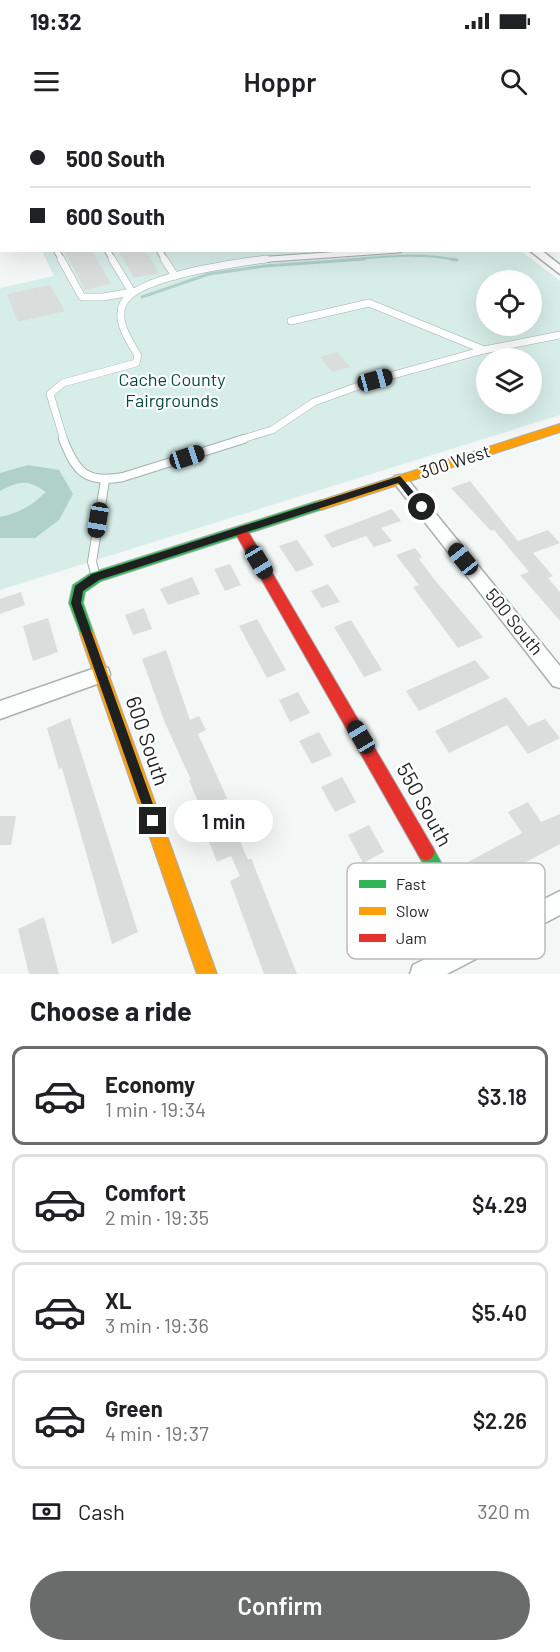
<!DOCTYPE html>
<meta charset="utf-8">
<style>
:root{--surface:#fff;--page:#f2f2f2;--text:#202124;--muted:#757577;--line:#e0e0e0;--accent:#696c6b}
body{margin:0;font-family:Barlow,sans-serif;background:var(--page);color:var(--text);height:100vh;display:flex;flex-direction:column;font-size:22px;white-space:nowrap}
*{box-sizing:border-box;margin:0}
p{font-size:20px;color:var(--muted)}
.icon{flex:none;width:33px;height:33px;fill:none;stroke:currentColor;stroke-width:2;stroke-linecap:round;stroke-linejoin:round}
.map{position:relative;height:854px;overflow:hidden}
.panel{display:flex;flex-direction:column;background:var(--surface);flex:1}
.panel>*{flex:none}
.banner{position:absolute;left:0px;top:0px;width:561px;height:132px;box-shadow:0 6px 24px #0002;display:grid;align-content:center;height:132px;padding:0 30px;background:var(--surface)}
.fabs{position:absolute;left:476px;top:150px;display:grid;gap:12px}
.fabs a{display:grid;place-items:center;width:66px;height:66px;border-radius:50%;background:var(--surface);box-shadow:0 6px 24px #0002;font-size:30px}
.end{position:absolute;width:27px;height:27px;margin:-14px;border:8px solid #1e2120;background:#fff;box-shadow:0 0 0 3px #fff}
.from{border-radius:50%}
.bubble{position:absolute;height:42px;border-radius:21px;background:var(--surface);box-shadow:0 6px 24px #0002;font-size:20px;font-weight:600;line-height:42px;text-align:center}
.car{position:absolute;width:18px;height:36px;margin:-18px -9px;border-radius:8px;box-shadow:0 0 4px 2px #0007;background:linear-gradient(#222 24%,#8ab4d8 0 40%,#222 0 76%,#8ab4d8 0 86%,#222 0)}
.banner b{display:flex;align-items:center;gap:21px;height:57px;font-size:22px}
.banner b+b{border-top:2px solid var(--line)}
.banner i{width:15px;height:15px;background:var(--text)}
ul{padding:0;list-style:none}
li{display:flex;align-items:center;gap:18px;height:99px;margin:0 12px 9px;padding:0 18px;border:3px solid var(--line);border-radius:12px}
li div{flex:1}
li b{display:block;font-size:22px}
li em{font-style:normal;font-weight:600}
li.selected{border-color:var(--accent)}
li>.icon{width:54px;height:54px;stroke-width:1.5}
h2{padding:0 30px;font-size:27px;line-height:72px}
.pay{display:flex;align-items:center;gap:15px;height:66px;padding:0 30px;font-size:22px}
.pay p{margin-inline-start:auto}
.primary-button{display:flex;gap:12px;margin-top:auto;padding:12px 30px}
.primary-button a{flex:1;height:69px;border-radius:36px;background:var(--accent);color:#fff;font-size:24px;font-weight:600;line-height:69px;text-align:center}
.status{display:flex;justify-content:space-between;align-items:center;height:42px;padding:0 30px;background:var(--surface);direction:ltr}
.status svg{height:16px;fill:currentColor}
header{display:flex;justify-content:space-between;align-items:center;height:78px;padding:0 30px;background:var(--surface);font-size:27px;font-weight:600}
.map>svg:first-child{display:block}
</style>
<div class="status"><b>19:32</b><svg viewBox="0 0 49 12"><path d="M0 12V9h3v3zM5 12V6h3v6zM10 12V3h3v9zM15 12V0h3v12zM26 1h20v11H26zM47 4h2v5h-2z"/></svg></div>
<header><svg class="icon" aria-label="menu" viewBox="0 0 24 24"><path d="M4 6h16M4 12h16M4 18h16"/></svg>Hoppr<svg class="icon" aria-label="search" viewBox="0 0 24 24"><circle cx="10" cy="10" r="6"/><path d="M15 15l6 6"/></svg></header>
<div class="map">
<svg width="560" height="854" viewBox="0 0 560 854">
<rect width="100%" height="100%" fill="#f3f8f7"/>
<path fill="#d7ede7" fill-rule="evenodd" d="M42 131H521L560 161V295L0 470V168L54 156ZM486 160H531V206H486ZM486 238H531V284H486Z"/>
<path fill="#afd1c9" d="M28 345 59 350 73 374 59 400 35 418H0V397C18 394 34 384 46 372 27 359 20 361 0 371V353Z"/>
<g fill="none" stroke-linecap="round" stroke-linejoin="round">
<path stroke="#afd1c9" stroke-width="2" d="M344 140C382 137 420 132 457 140"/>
<g stroke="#afd1c9" stroke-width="3">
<polyline points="451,139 457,140"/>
<polyline points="142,177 209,154 265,146 364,139"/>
</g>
</g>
<g fill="#d9dedd">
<polygon points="64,130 92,130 111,164 85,170"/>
<polygon points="118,130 145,130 159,153 134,158"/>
<polygon points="50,165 65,191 18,202 7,174"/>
<polygon points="337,232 350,247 332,252 320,237"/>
<polygon points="470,361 518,421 548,410 560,423 533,433 553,456 548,458 560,472 560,501 520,455 529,452 494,410 491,411 451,368"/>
<polygon points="392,389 401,401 381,408 392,421 374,427 366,416 332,428 324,415"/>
<polygon points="297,420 314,445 296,452 279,426"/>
<polygon points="415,428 422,437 419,439 434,459 483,517 458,528 413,467 419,465 396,435"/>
<polygon points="230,444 241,465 225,471 214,449"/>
<polygon points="192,457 200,474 168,485 160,469"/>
<polygon points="328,464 340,482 322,488 311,471"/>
<polygon points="21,472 25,485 0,494 0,479"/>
<polygon points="144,488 152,509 133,515 125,495"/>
<polygon points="48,498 58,532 33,541 23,506"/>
<polygon points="257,499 286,550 267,558 239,506"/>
<polygon points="351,500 382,550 364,557 334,507"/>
<polygon points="166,530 190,600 199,596 206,610 198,614 227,678 223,680 248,740 251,738 297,854 264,854 230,761 240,756 231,736 217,742 201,701 205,699 189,660 191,660 165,603 142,539"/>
<polygon points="475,540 490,558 419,591 406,571"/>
<polygon points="298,572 310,593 290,602 279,580"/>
<polygon points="506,577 528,606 545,599 560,618 528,634 507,605 449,633 435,611"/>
<polygon points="70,598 138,812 112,824 62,648 59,649 47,608"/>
<polygon points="319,612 332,635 312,644 299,621"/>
<polygon points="342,657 356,682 335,692 321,667"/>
<polygon points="528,682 541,702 560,694 560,724 483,765 468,742 522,713 508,692"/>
<polygon points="0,696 16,696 11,725 0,725"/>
<polygon points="369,705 384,732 363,743 348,715"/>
<polygon points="44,797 59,854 29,854 18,809"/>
</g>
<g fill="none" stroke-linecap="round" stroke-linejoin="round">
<defs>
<g id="lane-far2">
<polyline points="56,130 62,140"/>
<polyline points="107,130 113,140"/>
<polyline points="159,130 165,140"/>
<polyline points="256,140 399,130"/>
</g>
<g id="lane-far1">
<polyline points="61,139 82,177 103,177 132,172 112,139"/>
<polyline points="164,139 175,156"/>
<polyline points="291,201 369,183 484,230"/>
<path d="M64 320 50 274 63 263 136 243 138 236C130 221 115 202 123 184 135 156 236 143 266 139"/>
<polyline points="239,320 272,310 314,282 375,260 484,230 560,215"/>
</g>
<g id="lane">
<path d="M63 319C76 352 86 364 123 357L244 319"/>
<polyline points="96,457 92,442 105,360"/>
</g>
<g id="street">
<polygon points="124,0 133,0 134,2 125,2"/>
<polygon points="362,0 371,0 372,2 363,2"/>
<polygon points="465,0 474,0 475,2 466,2"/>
<rect x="0" y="7" width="2" height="6"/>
<polygon points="529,130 541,130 560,145 560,154"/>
<polygon points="400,355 405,356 560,546 560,568 553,566 395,364 392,360 395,356"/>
<polygon points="101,546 108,548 110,554 108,560 0,599 0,581"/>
<polygon points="560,771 560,795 447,854 410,854 413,845"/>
</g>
<g id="fast">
<polygon points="321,380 327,385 326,388 101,461 85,472 83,483 94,514 92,518 87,520 82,518 69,483 73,465 91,453"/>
<polygon points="426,723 432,726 483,819 486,826 483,833 476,836 469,833 420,738 417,732 420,726"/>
</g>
<g id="slow">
<polygon points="417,0 432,0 431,2"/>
<polygon points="560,304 560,312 321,390 315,385 316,382"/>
<polygon points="87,508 92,510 94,514 217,854 197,854 80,514 82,510"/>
</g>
<g id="jam">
<rect x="0" y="45" width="2" height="4"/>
<polygon points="241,406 246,408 432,726 435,732 432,738 426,741 420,738 234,411"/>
</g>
</defs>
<use href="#lane-far2" stroke="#aaaead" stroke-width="7"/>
<use href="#lane-far1" stroke="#aaaead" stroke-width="8"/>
<use href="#lane" stroke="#aaaead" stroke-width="10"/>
<use href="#street" stroke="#aaaead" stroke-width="3"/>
<use href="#fast" stroke="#aaaead" stroke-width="2"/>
<use href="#slow" stroke="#aaaead" stroke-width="2"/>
<use href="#jam" stroke="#aaaead" stroke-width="2"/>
<use href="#lane-far2" stroke="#fdfefe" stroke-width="5"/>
<use href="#lane-far1" stroke="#fdfefe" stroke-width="7"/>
<use href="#lane" stroke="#fdfefe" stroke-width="8"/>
<use href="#street" fill="#fdfefe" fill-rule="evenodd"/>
<use href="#fast" fill="#30b455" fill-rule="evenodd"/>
<use href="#slow" fill="#ff9f0a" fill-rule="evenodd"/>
<use href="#jam" fill="#e5322d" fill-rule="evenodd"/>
</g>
<polygon fill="#1e2120" points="400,356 425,385 425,390 419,390 398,363 99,460 83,471 81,483 159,701 157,705 153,707 149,705 71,483 75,466 92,454"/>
<g text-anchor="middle" stroke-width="4.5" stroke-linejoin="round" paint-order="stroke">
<g font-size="18" fill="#05493e" stroke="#fff">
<text x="172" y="266">Cache County<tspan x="172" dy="21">Fairgrounds</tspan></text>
</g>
<g font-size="18" fill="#1e2120" stroke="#fff">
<text transform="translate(455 342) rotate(-18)" y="6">300 West</text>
<text transform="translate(514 502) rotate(51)" y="6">500 South</text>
</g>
<g font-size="21" fill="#1e2120" stroke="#fff">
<text transform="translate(147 621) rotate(71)" y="7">600 South</text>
<text transform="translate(424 685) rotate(61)" y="7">550 South</text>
</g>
</g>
<rect x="347" y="743" width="198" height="96" rx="9" fill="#fff" stroke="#bcbcbc" stroke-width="1.5"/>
<rect x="359" y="760" width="27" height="8" fill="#30b455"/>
<rect x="359" y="787" width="27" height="8" fill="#ff9f0a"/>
<rect x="359" y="814" width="27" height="8" fill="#e5322d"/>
<g font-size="16" fill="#1e2120">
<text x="396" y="770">Fast</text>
<text x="396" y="797">Slow</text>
<text x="396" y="824">Jam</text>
</g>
</svg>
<div class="fabs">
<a><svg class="icon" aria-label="locate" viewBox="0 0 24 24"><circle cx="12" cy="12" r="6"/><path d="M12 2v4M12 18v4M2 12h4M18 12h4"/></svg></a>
<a><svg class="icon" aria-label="layers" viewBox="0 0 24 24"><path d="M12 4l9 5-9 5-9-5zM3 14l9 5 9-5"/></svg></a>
</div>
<i class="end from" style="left:422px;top:387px"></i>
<i class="end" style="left:153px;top:701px"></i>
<div class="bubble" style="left:174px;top:680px;width:99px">1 min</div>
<i class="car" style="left:375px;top:260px;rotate:75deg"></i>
<i class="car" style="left:187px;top:337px;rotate:72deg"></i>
<i class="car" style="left:98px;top:400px;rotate:189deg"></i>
<i class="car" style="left:463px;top:439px;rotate:321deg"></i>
<i class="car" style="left:259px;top:442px;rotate:149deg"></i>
<i class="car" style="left:361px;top:617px;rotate:329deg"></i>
<div class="banner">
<b><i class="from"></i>500 South</b>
<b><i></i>600 South</b>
</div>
</div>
<section class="panel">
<h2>Choose a ride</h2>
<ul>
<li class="selected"><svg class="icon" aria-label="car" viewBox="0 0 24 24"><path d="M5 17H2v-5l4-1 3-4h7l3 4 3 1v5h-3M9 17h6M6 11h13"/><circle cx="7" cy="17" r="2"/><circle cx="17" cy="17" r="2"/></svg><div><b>Economy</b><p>1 min · 19:34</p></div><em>$3.18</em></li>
<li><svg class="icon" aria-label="car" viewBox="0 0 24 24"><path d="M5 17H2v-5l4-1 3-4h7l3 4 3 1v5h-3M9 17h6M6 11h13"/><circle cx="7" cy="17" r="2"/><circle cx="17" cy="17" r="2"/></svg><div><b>Comfort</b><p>2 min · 19:35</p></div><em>$4.29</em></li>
<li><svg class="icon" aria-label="car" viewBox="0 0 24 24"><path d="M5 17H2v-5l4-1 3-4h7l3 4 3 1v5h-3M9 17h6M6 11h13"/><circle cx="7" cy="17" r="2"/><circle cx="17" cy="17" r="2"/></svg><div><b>XL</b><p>3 min · 19:36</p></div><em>$5.40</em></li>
<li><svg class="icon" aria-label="car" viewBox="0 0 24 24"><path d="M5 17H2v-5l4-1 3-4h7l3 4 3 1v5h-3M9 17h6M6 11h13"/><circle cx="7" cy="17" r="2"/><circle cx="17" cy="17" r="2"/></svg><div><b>Green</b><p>4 min · 19:37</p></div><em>$2.26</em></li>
</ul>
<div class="pay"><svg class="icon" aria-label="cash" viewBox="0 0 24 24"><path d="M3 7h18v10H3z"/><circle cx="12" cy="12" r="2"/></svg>Cash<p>320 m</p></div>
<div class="primary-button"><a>Confirm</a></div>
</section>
